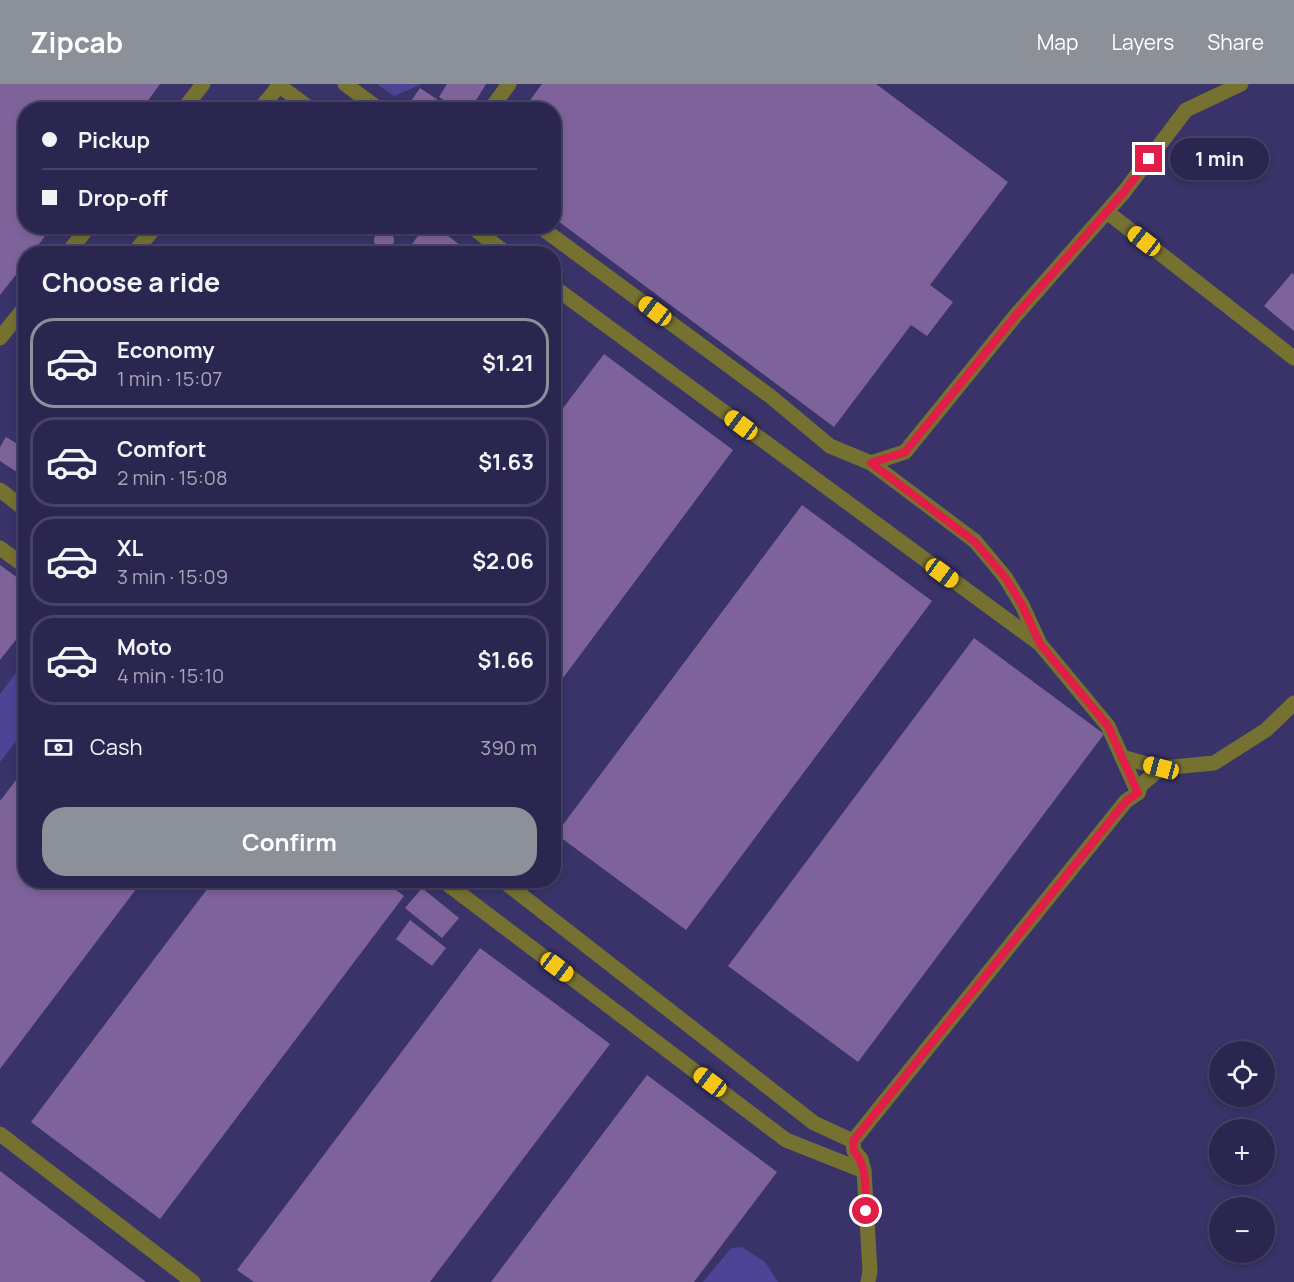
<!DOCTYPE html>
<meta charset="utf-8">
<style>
:root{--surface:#2b264f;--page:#332e56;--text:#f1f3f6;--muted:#a6a5b7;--line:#474366;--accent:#8c9099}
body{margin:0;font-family:Manrope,sans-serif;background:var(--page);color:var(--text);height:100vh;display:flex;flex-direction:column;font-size:22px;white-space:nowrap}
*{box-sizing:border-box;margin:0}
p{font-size:20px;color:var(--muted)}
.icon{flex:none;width:33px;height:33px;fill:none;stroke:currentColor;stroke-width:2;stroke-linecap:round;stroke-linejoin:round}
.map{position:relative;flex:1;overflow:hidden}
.panel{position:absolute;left:18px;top:162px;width:543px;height:642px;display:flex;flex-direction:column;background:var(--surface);border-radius:24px;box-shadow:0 3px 9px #0003,0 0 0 2px var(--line)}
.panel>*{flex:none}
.top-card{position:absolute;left:18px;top:18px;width:543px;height:132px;border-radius:24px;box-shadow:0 3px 9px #0003,0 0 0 2px var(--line);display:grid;align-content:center;height:132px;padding:0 24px;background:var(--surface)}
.buttons{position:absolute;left:1209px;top:957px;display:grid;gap:12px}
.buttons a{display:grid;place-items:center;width:66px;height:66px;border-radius:50%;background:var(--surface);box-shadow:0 3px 9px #0003,0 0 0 2px var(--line);font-size:30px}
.end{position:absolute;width:27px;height:27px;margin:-14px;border:8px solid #e11d48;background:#fff;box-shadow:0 0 0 3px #fff}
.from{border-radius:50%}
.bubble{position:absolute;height:42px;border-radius:21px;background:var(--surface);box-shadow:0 3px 9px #0003,0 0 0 2px var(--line);font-size:20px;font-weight:700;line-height:42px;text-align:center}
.car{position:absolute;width:18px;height:36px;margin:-18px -9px;border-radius:8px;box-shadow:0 0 4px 2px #0007;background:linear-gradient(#f5c518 24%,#345 0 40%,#f5c518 0 76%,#345 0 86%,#f5c518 0)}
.top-card b{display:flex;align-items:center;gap:21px;height:57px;font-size:22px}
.top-card b+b{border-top:2px solid var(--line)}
.top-card i{width:15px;height:15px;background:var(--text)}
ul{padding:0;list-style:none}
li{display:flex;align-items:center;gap:18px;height:90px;margin:0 12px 9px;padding:0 12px;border:3px solid var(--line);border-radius:24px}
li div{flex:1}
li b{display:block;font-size:22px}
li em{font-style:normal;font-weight:700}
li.current{border-color:var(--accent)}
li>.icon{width:54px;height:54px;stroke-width:1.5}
h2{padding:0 24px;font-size:27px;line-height:72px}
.pay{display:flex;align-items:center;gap:15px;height:66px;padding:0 24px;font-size:22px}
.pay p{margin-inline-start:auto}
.primary-button{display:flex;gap:12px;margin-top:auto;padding:12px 24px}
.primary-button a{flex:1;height:69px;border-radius:24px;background:var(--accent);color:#fff;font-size:24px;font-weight:700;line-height:69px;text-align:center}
header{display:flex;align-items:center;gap:36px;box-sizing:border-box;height:84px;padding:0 30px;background:var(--accent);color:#fff}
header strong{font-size:28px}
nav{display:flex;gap:33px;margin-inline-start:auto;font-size:21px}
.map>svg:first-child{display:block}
</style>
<header>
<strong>Zipcab</strong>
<nav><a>Map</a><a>Layers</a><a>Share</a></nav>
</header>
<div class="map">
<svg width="1294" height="1198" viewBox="0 0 1294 1198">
<rect width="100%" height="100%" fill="#393369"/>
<g fill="#4e4395">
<polygon points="377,0 422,0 394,12"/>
<polygon points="15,590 25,592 25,646 0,678 0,610"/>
<polygon points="742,1163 765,1178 778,1198 703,1198 731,1164"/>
</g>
<g fill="#7e639b">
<polygon points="0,0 160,0 141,26 26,26 26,142 52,142 32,170 26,170 26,178 0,211"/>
<polygon points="447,0 486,0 470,26 458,26 439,13"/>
<polygon points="542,0 876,0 1008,98 930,201 953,218 927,252 911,241 834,343 554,134 554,26 523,26"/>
<polygon points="420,4 444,20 440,26 423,26 411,17"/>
<polygon points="425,142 435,142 472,170 405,170"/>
<circle cx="384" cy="156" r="10"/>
<polygon points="1292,189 1294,191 1294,247 1264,222"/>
<polygon points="604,270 733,366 554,606 554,336"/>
<polygon points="6,353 26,365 26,375 17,388 0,377 0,363"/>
<polygon points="802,421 932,517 686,846 556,750"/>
<polygon points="0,481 26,500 26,543 0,576"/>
<polygon points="974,554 1104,650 858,978 728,882"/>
<polygon points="26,683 26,796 143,796 0,985 0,717"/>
<polygon points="214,796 383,796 404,812 160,1135 31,1038"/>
<polygon points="422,804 459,834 442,854 405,824"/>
<polygon points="410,836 446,864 432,882 396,855"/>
<polygon points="480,864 610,960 430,1198 254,1198 237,1186"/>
<polygon points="647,991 777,1088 694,1198 491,1198"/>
<polygon points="0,1087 146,1198 0,1198"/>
</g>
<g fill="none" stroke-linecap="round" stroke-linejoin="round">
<g stroke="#757131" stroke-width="15">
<polyline points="277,0 312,26"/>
<polyline points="345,0 380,26"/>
<polyline points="183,26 203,0"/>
<polyline points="259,26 279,2"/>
<polyline points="490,26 509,0"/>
<polyline points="1107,128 1294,274"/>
<polyline points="471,142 507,170"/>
<polyline points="539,142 770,312 830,362 871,379"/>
<polyline points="67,170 89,142"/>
<polyline points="133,170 156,142"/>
<polyline points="554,203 1040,560 1108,642 1138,709 1126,717 853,1057 854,1067 861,1075 864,1087 870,1187 868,1198"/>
<polyline points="0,254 26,222"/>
<polyline points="0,406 26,426"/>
<polyline points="0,464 26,483"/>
<polyline points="1039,558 1022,521 1005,493 975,457 871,379 905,368 1016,231 1124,108 1186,26 1241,0"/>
<polyline points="1122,673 1161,684"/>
<polyline points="1138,709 1141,701 1161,684 1214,679 1266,646 1294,619"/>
<polyline points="442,796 786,1056 864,1087"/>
<polyline points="502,796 814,1039 853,1057"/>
<polyline points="0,1050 193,1198"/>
</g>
</g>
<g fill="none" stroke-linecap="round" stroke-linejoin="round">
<path stroke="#e11d48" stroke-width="8" d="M866 1127C865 1106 868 1084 854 1067L853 1057 1126 717 1138 709 1108 642 1040 560 1022 521 1005 493 975 458 871 379 905 368 1016 231 1124 108 1149 75"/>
</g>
</svg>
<div class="buttons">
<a><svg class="icon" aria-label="locate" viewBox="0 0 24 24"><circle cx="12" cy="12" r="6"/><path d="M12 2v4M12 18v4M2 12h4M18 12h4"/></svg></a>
<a>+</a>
<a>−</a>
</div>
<i class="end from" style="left:866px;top:1127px"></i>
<i class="end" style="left:1149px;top:75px"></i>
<div class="bubble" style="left:1170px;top:54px;width:99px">1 min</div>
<i class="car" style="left:1144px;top:157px;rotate:308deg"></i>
<i class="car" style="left:655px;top:227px;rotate:307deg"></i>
<i class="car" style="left:741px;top:341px;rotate:307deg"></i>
<i class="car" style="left:942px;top:489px;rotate:126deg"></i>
<i class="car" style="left:1161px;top:684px;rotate:285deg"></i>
<i class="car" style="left:557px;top:883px;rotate:127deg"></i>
<i class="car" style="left:710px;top:998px;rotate:307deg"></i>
<div class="top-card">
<b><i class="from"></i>Pickup</b>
<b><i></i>Drop-off</b>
</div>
<section class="panel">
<h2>Choose a ride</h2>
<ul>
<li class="current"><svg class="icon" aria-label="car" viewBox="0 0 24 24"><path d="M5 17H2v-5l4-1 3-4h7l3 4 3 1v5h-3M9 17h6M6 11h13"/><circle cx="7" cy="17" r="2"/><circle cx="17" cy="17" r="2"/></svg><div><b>Economy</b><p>1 min · 15:07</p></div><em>$1.21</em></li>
<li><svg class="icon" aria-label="car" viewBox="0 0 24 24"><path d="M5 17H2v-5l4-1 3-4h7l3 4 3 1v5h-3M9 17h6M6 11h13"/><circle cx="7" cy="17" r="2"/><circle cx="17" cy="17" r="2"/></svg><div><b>Comfort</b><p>2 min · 15:08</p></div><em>$1.63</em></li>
<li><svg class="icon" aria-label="car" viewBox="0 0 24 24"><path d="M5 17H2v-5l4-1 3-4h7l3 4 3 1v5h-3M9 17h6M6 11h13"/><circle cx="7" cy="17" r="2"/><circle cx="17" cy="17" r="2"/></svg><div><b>XL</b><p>3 min · 15:09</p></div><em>$2.06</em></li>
<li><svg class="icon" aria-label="car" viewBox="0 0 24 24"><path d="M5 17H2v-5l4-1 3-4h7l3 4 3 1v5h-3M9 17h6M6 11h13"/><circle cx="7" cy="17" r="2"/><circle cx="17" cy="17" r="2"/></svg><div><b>Moto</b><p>4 min · 15:10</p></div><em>$1.66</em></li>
</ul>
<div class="pay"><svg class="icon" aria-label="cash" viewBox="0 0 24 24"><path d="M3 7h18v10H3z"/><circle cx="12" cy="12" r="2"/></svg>Cash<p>390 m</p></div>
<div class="primary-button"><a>Confirm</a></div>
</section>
</div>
